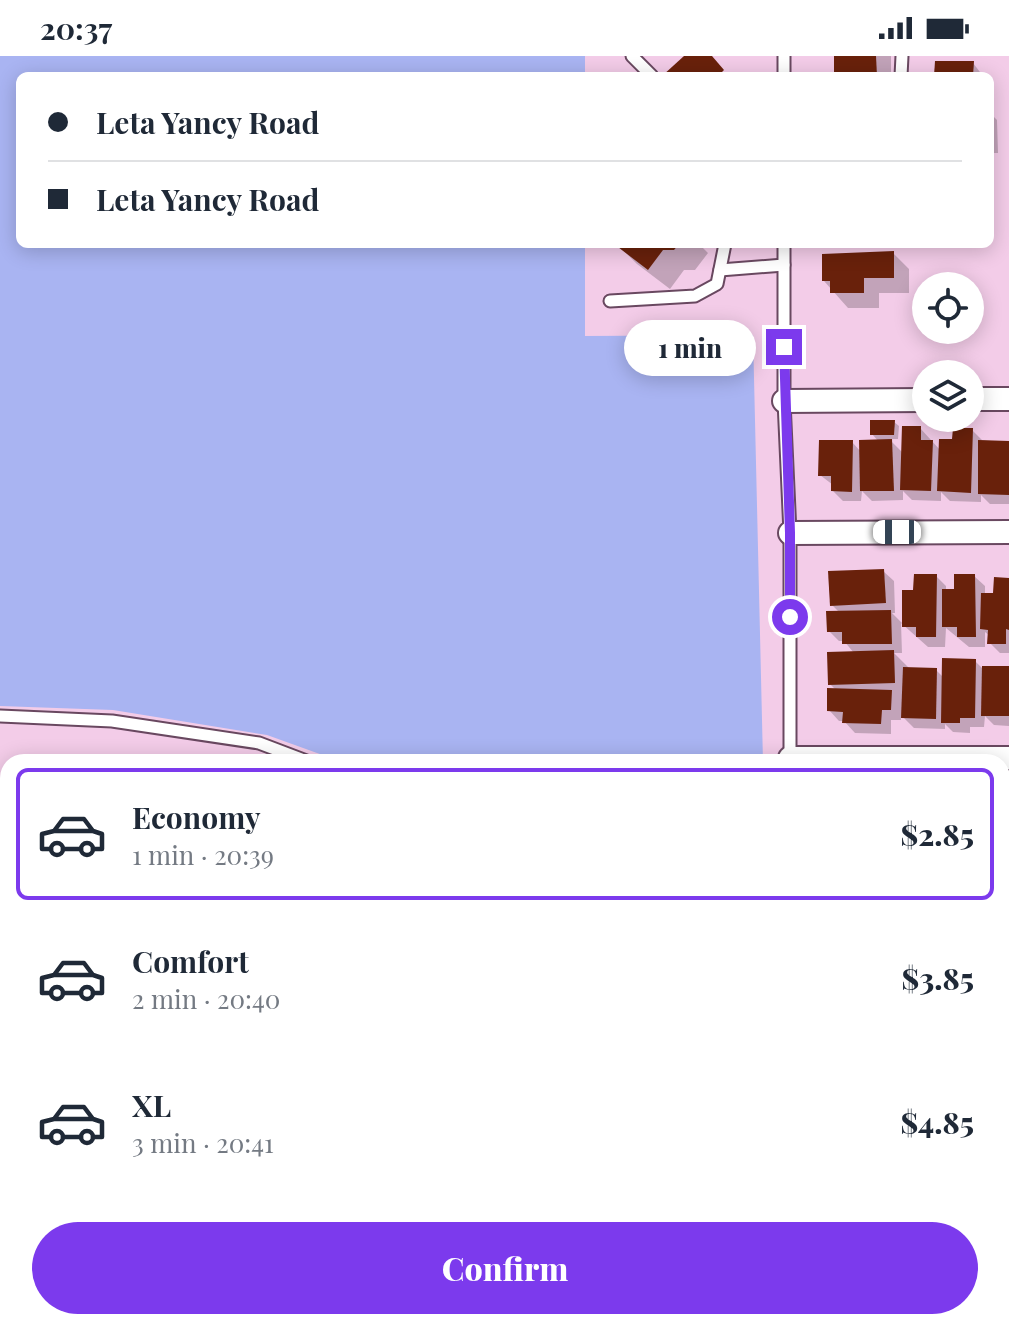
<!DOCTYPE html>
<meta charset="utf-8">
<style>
:root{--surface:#fff;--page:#f2f2f3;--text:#1f2937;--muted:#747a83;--line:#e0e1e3;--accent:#7c3aed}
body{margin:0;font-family:"Playfair Display",serif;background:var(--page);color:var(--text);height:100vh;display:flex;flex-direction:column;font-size:30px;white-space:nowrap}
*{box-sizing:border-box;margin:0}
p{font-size:26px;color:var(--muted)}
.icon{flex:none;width:44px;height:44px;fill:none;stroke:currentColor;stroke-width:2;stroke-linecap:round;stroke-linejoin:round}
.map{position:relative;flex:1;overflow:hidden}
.drawer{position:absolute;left:0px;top:698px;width:1010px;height:576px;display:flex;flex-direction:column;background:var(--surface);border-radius:24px 24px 0 0;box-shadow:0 4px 20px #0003}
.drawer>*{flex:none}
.guide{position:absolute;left:16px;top:16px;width:978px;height:176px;border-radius:12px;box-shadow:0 4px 20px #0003;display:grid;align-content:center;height:176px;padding:0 32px;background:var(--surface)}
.controls{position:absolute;left:912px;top:216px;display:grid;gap:16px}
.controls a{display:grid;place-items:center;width:72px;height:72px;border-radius:50%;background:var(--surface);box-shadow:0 4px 20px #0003;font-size:40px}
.end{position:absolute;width:36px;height:36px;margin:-18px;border:10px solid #7c3aed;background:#fff;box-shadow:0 0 0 4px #fff}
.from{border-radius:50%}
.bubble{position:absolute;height:56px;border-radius:28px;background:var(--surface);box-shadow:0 4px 20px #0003;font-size:26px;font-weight:800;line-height:56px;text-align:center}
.car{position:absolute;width:24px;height:48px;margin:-24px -12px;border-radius:10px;box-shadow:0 0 6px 2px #0007;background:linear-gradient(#fff 24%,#345 0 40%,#fff 0 76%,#345 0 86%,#fff 0)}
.guide b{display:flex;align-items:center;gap:28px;height:76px;font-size:30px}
.guide b+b{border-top:2px solid var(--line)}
.guide i{width:20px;height:20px;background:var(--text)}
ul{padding:14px 0 0;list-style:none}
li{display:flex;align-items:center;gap:24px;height:132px;margin:0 16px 12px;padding:0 16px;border:4px solid transparent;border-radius:12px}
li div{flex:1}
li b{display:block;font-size:30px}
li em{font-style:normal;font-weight:800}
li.active{border-color:var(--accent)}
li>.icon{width:72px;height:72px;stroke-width:1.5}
.primary-button{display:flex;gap:16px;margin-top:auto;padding:16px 32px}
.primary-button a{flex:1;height:92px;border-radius:48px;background:var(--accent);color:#fff;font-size:32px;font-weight:800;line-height:92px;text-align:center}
.status{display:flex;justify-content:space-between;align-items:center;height:56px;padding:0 40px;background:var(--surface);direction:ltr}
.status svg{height:22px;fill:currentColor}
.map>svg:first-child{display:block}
</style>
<div class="status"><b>20:37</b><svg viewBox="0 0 49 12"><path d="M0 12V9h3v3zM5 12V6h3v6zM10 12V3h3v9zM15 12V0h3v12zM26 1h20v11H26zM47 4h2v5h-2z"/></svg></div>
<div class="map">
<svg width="1009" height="1274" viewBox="0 0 1009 1274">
<rect width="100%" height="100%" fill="#f3cce8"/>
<g fill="#a9b4f2">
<polygon points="0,0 585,0 585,20 20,20 20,188 585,188 585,280 753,279 763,706 342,706 267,679 113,654 0,650"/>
<polygon points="1002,826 1009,829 1009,907 1002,904"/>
<polygon points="8,828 8,1266 1002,1266 1002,1138 1009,1140 1009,1274 0,1274 0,829"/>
</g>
<g fill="#0003">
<rect x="836" y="0" width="55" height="20"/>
<polygon points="973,7 983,20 936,20"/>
<polygon points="990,57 997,64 998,97 990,97"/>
<polygon points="617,188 699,188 708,197 695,214 684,214 670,233 637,208"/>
<polygon points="893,197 909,213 909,237 879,237 879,252 848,252 824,225"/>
<polygon points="894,366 899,370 898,383 889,383 903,397 920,372 941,395 972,374 982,384 1009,387 1009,448 990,448 981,439 981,446 950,445 941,436 941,445 912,444 903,435 903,444 872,445 862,435 861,445 843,445 833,435 833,429 820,419 852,386 861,396 879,386 872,378"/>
<polygon points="883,515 894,525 895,557 892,557 904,569 915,536 936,520 946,530 946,535 956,535 974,520 985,530 985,539 995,539 1009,524 1009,597 1000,597 990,587 990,580 985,576 985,591 969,591 946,572 945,591 928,591 901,567 902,597 894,597 909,612 936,614 944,622 975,605 982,612 1009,612 1009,670 994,669 985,660 984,671 970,671 970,677 953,676 945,668 945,673 914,672 901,659 901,664 891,664 891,678 855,677 844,665 839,665 829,654 836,634 830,628 854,597 844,585 839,585 829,575 840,557 832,549"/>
<rect x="1002" y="747" width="7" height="63"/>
</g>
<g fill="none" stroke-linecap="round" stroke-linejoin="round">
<g stroke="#3fb2cd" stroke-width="7">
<polyline points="0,728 8,729"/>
<polyline points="1002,1060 1009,1063"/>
</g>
</g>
<g fill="#69210b">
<polygon points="684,0 712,0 724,14 718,20 662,20"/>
<polygon points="834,0 876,0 877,20 834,20"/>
<polygon points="935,5 974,5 973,20 934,20"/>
<polygon points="614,188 679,188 674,194 663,194 648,214"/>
<polygon points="894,195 894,222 864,222 864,237 830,237 830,225 822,225 822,198"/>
<polygon points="870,364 895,364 894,379 870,379"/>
<polygon points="902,370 921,370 921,384 933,384 931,435 900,434"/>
<polygon points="953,372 973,372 971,437 937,435 939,383 952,383"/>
<polygon points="892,383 894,435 860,435 859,384"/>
<polygon points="819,384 853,384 852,436 831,435 831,420 818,420"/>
<polygon points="978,384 1009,385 1009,439 978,438"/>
<polygon points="884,513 886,547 830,550 828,515"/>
<polygon points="914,518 937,518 936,581 916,581 916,571 902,571 902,534 913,534"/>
<polygon points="954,518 975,518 976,581 957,581 957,571 942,571 942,533 954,533"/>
<polygon points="994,521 1009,522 1009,574 1006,573 1006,588 987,588 988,574 980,573 981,537 993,537"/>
<polygon points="891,554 892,588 842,588 842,576 827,576 826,555"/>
<polygon points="894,594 895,627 828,629 827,596"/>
<polygon points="942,602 976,603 975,662 960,662 960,667 941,667"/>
<polygon points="982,610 1009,610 1009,660 981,660"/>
<polygon points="903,611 937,612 936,663 901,662"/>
<polygon points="827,632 892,634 891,654 882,654 881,668 842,667 843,656 827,655"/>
<rect x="1002" y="745" width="7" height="51"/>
</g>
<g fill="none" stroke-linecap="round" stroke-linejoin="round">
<defs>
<g id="service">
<polyline points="632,0 652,20"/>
<polyline points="784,0 784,20"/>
<polyline points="901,20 902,0"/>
<polyline points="784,188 784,345 790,477 790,703"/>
<polyline points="720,214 784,209"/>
<polyline points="610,245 695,240 717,228 725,188"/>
<polyline points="0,660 112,665 259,687 309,706"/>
<polyline points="0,822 8,821"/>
<polyline points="1002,972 1009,975"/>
<polyline points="1002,1123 1009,1125"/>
<polyline points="1002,1161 1009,1164"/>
<polyline points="831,1266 869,1274"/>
</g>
<g id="minor">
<polyline points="970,343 1009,343"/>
<polyline points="784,345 926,344"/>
<polyline points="790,477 1009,476"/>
<polyline points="790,702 1009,702"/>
</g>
</defs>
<use href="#service" stroke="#694860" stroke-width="15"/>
<use href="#minor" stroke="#694860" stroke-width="26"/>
<use href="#service" stroke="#fff" stroke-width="11"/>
<use href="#minor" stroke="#fff" stroke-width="22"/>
</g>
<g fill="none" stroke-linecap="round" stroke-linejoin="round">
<polyline stroke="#7c3aed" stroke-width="10" points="784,291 790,477 790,561"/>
</g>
</svg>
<div class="controls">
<a><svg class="icon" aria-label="locate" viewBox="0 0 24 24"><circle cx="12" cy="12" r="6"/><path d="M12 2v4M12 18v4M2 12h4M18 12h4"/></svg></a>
<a><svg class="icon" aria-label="layers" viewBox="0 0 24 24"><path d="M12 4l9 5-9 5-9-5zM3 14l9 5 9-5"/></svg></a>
</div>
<i class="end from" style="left:790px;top:561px"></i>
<i class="end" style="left:784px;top:291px"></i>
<div class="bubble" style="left:624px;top:264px;width:132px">1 min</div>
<i class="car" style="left:897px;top:476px;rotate:270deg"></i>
<div class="guide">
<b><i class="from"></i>Leta Yancy Road</b>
<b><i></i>Leta Yancy Road</b>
</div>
<section class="drawer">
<ul>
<li class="active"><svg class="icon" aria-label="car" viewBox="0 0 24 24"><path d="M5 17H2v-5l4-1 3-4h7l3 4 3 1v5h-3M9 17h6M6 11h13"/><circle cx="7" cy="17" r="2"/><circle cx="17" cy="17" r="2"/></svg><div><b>Economy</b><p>1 min · 20:39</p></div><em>$2.85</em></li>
<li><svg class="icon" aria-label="car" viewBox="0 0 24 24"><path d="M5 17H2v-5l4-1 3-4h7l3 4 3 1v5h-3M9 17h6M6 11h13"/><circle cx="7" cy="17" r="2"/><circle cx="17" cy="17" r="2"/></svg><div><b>Comfort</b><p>2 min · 20:40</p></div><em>$3.85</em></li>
<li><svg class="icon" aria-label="car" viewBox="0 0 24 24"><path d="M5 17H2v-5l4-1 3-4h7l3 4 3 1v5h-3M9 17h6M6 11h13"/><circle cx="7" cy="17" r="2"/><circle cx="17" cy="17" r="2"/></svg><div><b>XL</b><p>3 min · 20:41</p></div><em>$4.85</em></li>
</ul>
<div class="primary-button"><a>Confirm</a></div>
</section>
</div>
